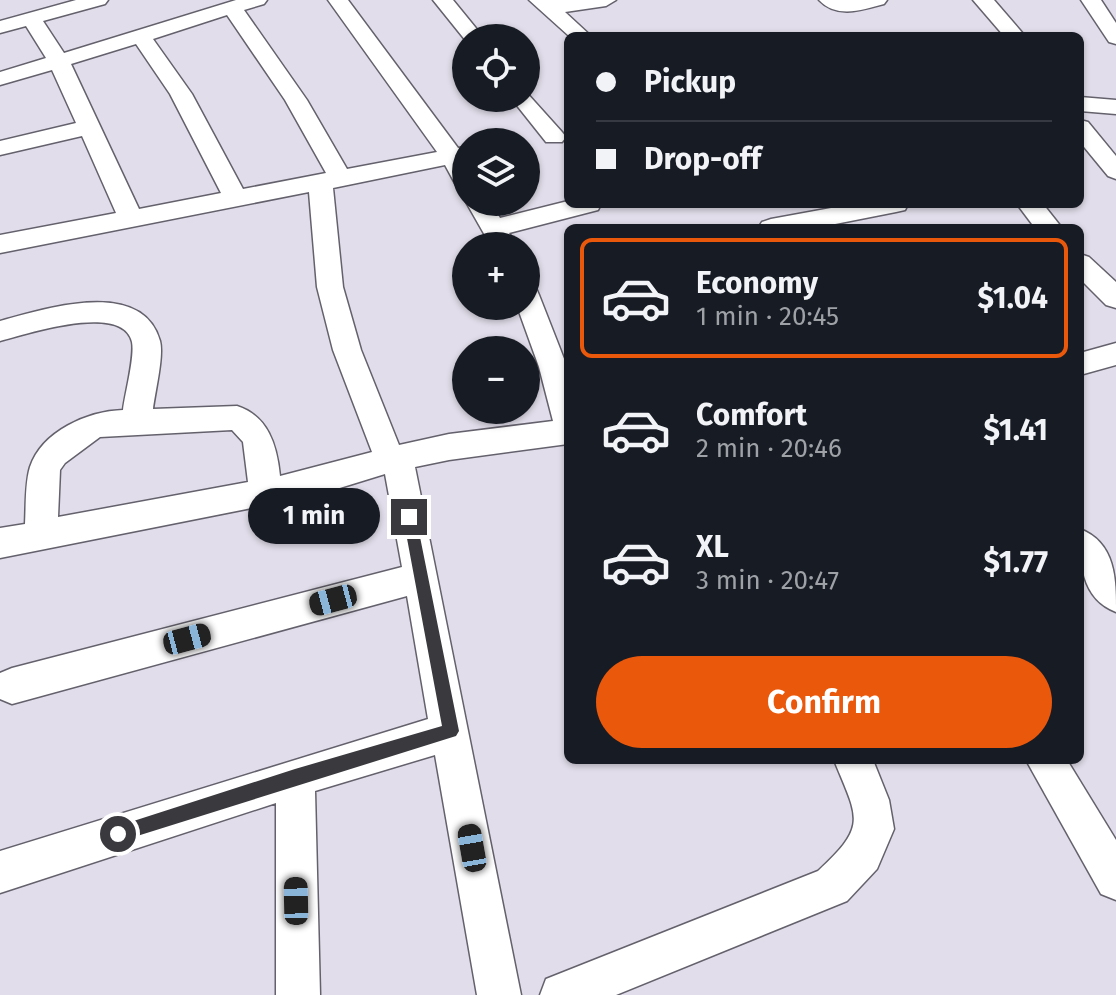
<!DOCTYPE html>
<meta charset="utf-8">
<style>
:root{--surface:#171b24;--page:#20242c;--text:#f1f3f6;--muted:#9ea1a6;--line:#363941;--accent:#ea580c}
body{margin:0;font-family:"Fira Sans",sans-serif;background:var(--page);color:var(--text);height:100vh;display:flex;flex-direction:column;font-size:30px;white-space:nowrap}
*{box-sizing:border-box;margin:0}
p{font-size:26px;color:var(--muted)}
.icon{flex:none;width:44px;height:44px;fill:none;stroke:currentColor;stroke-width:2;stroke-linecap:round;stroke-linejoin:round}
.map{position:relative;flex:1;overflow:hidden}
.side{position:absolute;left:564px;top:224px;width:520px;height:540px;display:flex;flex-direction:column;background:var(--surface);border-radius:12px;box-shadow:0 2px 6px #0004}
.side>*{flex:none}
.guide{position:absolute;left:564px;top:32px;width:520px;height:176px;border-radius:12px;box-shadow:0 2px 6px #0004;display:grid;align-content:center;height:176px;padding:0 32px;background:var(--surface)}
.tools{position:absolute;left:452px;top:24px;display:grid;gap:16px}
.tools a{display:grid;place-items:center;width:88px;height:88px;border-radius:50%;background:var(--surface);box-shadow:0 2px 6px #0004;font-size:40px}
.end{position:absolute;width:36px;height:36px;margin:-18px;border:10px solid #3a393e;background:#fff;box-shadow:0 0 0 4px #fff}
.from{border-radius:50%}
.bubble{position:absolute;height:56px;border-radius:28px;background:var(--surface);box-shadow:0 2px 6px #0004;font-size:26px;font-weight:700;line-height:56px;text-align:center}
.car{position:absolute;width:24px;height:48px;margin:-24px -12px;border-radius:10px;box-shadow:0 0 6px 2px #0007;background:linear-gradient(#222 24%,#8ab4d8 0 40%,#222 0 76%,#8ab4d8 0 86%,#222 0)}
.guide b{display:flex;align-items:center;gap:28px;height:76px;font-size:30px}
.guide b+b{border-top:2px solid var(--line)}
.guide i{width:20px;height:20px;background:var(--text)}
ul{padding:14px 0 0;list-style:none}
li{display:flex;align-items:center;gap:24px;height:120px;margin:0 16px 12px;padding:0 16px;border:4px solid transparent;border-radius:12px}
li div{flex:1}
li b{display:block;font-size:30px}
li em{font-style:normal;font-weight:700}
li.current{border-color:var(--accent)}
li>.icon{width:72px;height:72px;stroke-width:1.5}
.action{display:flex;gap:16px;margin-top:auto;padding:16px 32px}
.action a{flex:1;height:92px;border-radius:48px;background:var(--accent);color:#fff;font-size:32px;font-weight:700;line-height:92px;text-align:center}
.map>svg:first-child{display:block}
</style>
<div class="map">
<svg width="1116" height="995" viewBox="0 0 1116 995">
<rect width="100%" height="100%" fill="#e1ddea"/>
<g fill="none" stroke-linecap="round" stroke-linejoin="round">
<defs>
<g id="minor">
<path d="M76 0H108L105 4 43 21 64 53 236 0H267L264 4 244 10 307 100 347 169 437 152 328 0H348L458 148 466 147V189L457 187 445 165 333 188 343 287 361 350 399 445 449 434 553 421 539 367 517 306H526V285L536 288 539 295 568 369V444L449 460 415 467 521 995H477L435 755 315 791 320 995H276V803L0 893V851L428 719 407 596 12 704 0 699V673L12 668 402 567 385 474 317 495 0 558V528L25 524C26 506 25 483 30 467 42 431 88 411 123 410 125 393 135 357 132 342 123 302 26 334 0 341V321C45 309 142 277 160 341 164 356 155 392 153 409L237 406C268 416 277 445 280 476L372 452 333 350 317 287 309 192 0 253V235L116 213 82 136 0 155V141L76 123 52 70 0 85V72L46 58 26 26 0 33V21ZM227 15 285 100 326 173 243 189 192 94 153 39ZM136 44 170 94 221 193 139 209 71 64ZM232 430 243 442 248 482 58 517 60 470 65 463 100 437Z"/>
<polygon points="433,0 453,0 484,38 466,38 466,41"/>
<polygon points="529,0 616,0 606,6 565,12 591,36 569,36"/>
<path d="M819 0H887L884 4C862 10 837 19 819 0Z"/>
<polygon points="973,0 994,0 1025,36 1004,36"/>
<polygon points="1081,0 1101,0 1116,23 1116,44 1109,42"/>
<polygon points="526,92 562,132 566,137 562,142 546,142 511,98 526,98"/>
<polygon points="1080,97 1116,100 1116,114 1080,111"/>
<polygon points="1080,120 1088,122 1116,156 1116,179 1108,176 1080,142"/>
<polygon points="568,201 568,204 601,204 598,210 509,233 517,246 491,246 466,202 490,202 500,218"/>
<polygon points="853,204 908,204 905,210 896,212 815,228 758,228 762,222 771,219"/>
<polygon points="1017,204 1043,204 1062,228 1035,228"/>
<polygon points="1080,254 1089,257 1116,282 1116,308 1106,305 1080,279"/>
<polygon points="1116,343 1116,365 1080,375 1080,353"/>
<path d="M1080 529C1116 543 1116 580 1116 612 1080 598 1080 561 1080 529Z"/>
<path d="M834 760H873L889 800 894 829 877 869 847 901 616 995H540L546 979 818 871C868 825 858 819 834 760Z"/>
<polygon points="1026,760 1067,760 1116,840 1116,900 1101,894"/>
</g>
</defs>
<use href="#minor" stroke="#64616c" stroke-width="3"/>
<use href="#minor" fill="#fff" fill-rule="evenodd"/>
</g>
<polygon fill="#3a393e" points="409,512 416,517 459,731 456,736 118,842 112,840 110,834 112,828 118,826 295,769 442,726 403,517"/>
</svg>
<div class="tools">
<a><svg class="icon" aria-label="locate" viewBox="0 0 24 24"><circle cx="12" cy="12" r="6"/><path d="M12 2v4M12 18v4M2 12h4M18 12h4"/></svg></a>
<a><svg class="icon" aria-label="layers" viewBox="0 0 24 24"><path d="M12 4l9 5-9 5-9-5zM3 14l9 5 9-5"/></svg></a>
<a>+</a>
<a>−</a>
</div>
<i class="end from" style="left:118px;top:834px"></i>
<i class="end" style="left:409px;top:517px"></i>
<div class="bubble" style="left:248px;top:488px;width:132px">1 min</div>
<i class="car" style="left:333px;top:600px;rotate:255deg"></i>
<i class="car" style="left:187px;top:639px;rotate:75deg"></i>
<i class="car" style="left:472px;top:848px;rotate:350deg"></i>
<i class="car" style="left:296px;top:901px;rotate:359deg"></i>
<div class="guide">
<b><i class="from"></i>Pickup</b>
<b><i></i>Drop-off</b>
</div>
<section class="side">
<ul>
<li class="current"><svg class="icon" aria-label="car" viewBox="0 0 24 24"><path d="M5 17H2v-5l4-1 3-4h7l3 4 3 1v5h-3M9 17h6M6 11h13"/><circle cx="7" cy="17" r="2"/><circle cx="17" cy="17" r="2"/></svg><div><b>Economy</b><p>1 min · 20:45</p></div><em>$1.04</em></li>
<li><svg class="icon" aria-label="car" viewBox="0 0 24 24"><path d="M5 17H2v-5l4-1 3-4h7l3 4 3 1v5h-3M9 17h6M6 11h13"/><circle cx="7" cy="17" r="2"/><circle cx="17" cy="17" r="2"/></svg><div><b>Comfort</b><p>2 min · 20:46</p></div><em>$1.41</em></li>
<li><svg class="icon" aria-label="car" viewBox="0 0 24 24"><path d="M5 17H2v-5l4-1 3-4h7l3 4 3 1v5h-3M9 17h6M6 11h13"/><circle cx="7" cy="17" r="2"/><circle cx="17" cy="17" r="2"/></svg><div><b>XL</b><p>3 min · 20:47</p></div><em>$1.77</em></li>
</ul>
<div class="action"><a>Confirm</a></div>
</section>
</div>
